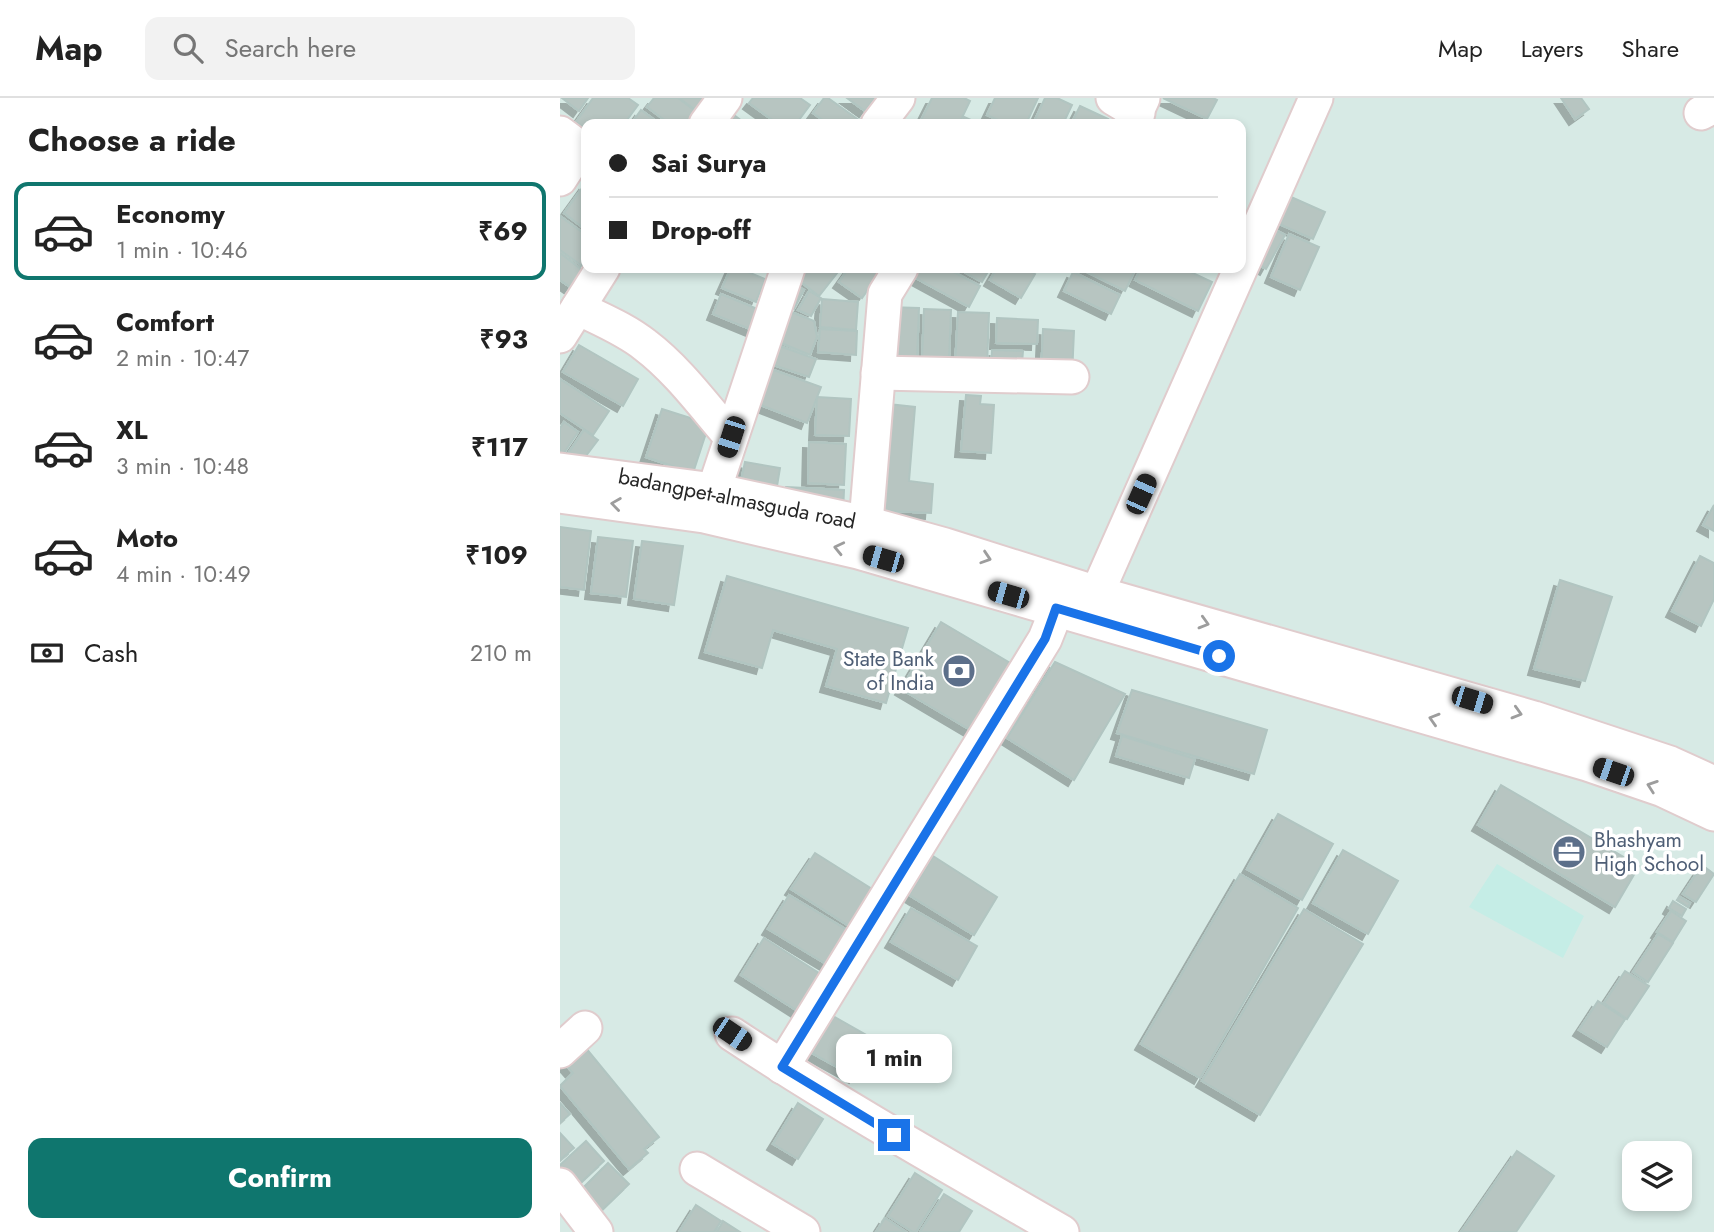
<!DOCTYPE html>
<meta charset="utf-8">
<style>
:root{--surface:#fff;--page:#f2f2f2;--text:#222;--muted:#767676;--line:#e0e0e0;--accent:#0f766e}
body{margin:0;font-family:Jost,sans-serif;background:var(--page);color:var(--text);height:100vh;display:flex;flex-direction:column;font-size:26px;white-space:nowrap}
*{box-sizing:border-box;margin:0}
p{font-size:23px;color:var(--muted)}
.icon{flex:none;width:38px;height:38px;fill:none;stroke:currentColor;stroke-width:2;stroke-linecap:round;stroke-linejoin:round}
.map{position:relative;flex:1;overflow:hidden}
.side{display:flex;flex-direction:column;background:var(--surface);width:560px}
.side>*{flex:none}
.guide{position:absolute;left:21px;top:21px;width:665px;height:154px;border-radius:14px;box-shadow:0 4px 10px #0003;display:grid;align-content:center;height:154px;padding:0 28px;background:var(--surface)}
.buttons{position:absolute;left:1062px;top:1043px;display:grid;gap:14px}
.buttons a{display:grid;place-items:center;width:70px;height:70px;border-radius:14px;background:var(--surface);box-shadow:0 4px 10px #0003;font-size:35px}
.end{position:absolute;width:32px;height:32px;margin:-16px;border:9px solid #1a73e8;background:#fff;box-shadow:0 0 0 4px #fff}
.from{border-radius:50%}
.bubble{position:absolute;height:49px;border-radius:14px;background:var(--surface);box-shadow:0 4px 10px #0003;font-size:23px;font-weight:700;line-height:49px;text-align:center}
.car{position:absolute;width:21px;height:42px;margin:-21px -10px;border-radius:9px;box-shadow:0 0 5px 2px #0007;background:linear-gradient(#222 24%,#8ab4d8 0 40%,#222 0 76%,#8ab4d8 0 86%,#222 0)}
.guide b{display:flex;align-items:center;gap:24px;height:66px;font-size:26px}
.guide b+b{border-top:2px solid var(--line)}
.guide i{width:18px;height:18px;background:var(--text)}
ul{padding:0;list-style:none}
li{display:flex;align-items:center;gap:21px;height:98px;margin:0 14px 10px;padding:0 14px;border:4px solid transparent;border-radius:14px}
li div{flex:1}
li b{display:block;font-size:26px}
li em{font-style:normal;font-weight:700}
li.selected{border-color:var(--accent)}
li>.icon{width:63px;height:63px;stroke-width:1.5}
h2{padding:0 28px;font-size:32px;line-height:84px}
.pay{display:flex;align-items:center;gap:18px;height:77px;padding:0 28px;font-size:26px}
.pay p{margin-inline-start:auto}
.primary-button{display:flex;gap:14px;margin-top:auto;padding:14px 28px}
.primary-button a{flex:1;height:80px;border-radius:14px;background:var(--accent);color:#fff;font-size:28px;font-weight:700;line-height:80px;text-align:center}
header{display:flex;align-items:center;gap:42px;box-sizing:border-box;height:98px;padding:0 35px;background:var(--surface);border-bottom:2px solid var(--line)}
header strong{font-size:33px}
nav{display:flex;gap:38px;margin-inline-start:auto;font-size:24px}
.search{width:490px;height:63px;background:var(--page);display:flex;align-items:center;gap:18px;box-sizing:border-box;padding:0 24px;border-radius:14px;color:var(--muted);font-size:26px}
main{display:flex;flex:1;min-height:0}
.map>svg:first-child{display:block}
</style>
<header>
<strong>Map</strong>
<div class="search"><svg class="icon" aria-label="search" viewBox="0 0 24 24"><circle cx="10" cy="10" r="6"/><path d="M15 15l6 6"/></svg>Search here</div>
<nav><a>Map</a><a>Layers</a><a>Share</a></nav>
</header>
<main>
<section class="side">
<h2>Choose a ride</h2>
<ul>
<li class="selected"><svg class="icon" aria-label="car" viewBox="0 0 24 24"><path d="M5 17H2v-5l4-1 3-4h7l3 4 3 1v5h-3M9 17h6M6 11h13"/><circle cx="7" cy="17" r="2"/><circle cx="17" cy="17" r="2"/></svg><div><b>Economy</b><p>1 min · 10:46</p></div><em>₹69</em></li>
<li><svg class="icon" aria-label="car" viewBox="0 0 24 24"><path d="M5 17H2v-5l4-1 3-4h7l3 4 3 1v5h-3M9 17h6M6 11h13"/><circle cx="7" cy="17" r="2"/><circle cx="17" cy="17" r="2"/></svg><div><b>Comfort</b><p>2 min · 10:47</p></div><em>₹93</em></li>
<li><svg class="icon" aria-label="car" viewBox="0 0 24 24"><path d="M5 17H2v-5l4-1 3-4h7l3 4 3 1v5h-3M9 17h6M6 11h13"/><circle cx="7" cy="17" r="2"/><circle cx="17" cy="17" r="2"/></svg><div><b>XL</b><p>3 min · 10:48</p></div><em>₹117</em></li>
<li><svg class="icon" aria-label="car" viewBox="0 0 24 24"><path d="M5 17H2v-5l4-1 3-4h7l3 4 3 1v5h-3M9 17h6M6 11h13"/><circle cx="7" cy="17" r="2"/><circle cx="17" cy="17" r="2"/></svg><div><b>Moto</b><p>4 min · 10:49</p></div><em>₹109</em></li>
</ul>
<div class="pay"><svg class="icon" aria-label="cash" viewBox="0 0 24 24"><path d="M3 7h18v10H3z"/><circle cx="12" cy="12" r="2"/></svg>Cash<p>210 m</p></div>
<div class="primary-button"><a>Confirm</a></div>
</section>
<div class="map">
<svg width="1154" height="1134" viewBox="0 0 1154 1134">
<defs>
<filter id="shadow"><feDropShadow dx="-6" dy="6" stdDeviation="0" flood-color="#0004"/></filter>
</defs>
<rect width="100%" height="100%" fill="#d7eae5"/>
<polygon fill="#c5ede6" points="937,766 1024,818 1003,860 909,809"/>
<g fill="#b7c5c1" stroke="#b1c5c1" stroke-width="2" filter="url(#shadow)">
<polygon points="2,0 28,0 19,13"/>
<polygon points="33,0 68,0 78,7 64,26 26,26 26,31 16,24"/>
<polygon points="94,0 118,0 138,15 130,26 110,26 87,9"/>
<polygon points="119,0 154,0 141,16"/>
<polygon points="193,0 240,0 250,7 236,26 218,26 189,5"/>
<polygon points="264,0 268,0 303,25 268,26 253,15"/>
<polygon points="287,0 315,0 305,13"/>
<polygon points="372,0 404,0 410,3 399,26 359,26"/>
<polygon points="435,0 478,0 466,26 446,26 427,17"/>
<polygon points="485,0 497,0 512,7 503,26 473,26"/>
<polygon points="603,0 653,0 657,2 647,21"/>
<polygon points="1001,0 1021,0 1029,11 1015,21"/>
<polygon points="520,8 548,21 545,26 511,26"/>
<polygon points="81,12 100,26 71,26"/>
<polygon points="174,17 186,26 167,26"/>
<polygon points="404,19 420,26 401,26"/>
<polygon points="25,86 26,87 26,132 4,115"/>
<polygon points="722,95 765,114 753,141 710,122"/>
<polygon points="0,118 26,137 26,170 29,173 0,152"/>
<polygon points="706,127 725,137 706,171 687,161"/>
<polygon points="729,136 759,149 740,192 711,179"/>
<polygon points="0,155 22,172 10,189 0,182"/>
<polygon points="171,170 178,170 205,181 196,204 162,190"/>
<polygon points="230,170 281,170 259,198 227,173"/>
<polygon points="289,170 323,170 302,200 279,184"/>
<polygon points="352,170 386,170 420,188 409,209 348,176"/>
<polygon points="397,170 430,170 422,184"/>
<polygon points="437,170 465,170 475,176 461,200 430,182"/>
<polygon points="519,170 570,170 575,172 565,193"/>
<polygon points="581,170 622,170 652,184 638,213 575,182"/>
<polygon points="513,174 560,197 551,216 504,193"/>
<polygon points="235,187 244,192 234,211 225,206"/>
<polygon points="249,193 261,200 251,218 238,212"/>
<polygon points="161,196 200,212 192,232 153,216"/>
<polygon points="262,201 298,204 296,232 260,229"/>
<polygon points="326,209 359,210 357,261 324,260"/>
<polygon points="364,211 391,212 389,262 362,261"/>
<polygon points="226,212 254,223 257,239 250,257 214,242"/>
<polygon points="398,214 429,215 427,268 395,267"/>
<polygon points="437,220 478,222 477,246 436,245"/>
<polygon points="260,231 297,233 296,257 258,254"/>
<polygon points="483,231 514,233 512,278 481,277"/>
<polygon points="214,246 256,261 249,279 207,265"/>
<polygon points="19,247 78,281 63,308 3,274"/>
<polygon points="432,252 463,253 461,277 431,275"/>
<polygon points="208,270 261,289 247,325 195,305"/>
<polygon points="0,281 49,313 33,337 0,315"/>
<polygon points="406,297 421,298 420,306 434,307 431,355 401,353"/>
<polygon points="257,299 291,301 289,338 255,337"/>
<polygon points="319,305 355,309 349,383 373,386 371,415 312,412"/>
<polygon points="102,311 149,326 133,375 86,359"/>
<polygon points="4,324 18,334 0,361 0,330"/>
<polygon points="24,332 38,342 16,371 3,363"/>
<polygon points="249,344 286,346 284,387 248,385"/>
<polygon points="185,364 220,370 216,394 180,388"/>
<polygon points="226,389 284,392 283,414 226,405"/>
<polygon points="1154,407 1154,433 1143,427"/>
<polygon points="0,429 31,433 24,492 0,489"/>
<polygon points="38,439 73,443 66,499 31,495"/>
<polygon points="82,443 123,448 114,507 74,501"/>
<polygon points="1140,458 1154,465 1154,501 1141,528 1112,513"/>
<polygon points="167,478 348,530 326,605 266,588 277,551 213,532 202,570 145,554"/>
<polygon points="1000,482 1052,499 1025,583 974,571"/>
<polygon points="381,524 452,566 412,633 341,591"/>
<polygon points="495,564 565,596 514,682 447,640"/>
<polygon points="572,592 707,632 694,676 557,635"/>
<polygon points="562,638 635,661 629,680 556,658"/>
<polygon points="941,687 1079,768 1055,809 918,727"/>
<polygon points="718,716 773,746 742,802 687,771"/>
<polygon points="783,752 838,783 808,836 753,805"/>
<polygon points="255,755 320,796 297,833 231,791"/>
<polygon points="373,758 437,799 414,837 349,797"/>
<polygon points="1142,767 1154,776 1136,804 1123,796"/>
<polygon points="680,776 738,810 640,980 581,946"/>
<polygon points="229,797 297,838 276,872 208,831"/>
<polygon points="1120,799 1130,805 1128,809 1117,802"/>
<polygon points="1113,803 1126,811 1122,818 1109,810"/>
<polygon points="351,810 417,848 398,882 331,844"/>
<polygon points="744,811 803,846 700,1017 642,983"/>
<polygon points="1111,813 1126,823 1113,844 1097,834"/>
<polygon points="1098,836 1113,845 1088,884 1073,874"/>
<polygon points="204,840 270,882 247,919 181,877"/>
<polygon points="1065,873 1089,888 1067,921 1044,905"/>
<polygon points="1038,903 1065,921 1047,949 1019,932"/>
<polygon points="273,918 315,942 295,979 252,955"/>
<polygon points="25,949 99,1039 84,1051 88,1055 69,1071 0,988 13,975 5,966"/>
<polygon points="0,1005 10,1016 0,1025"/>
<polygon points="238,1005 263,1021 238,1061 213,1046"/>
<polygon points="0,1035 14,1050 0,1062"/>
<polygon points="26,1043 44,1063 15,1090 0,1073 0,1067"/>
<polygon points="957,1053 994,1078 956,1134 901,1134"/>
<polygon points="48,1065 69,1086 41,1113 21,1092"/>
<polygon points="355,1075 382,1092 356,1134 353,1134 328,1118"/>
<polygon points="384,1096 412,1113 399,1134 360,1134"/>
<polygon points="136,1107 161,1123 154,1134 119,1134"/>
<polygon points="325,1120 346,1134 316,1134"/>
<polygon points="163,1123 180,1134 157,1134"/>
</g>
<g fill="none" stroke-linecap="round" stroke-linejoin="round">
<defs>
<g id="minor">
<polyline points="553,0 578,15"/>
<polyline points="1141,15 1154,8"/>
<polyline points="146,26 165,0"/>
<polyline points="318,26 338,0"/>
<polyline points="571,26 583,0"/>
<polyline points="0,35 20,50 0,81"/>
<path d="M18 210C40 221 65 231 85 247 118 272 144 308 171 339"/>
<polyline points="0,238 43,170"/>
<polyline points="318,275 512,279"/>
<polyline points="0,372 154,392 306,425 385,447 537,495 974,620 1110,665 1154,685"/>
<polyline points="154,392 228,170"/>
<polyline points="0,398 144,418 298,454 1027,666 1103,692 1154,716"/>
<polyline points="306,425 325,196 341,170"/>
<polyline points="537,495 756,0"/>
<path d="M172 936C279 1007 391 1070 502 1134"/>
<polyline points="0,953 25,930"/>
<polyline points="222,969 485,541 497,511"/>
<polyline points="137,1071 243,1134"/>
<polyline points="0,1087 36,1134"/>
</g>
</defs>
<use href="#minor" stroke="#e0cccd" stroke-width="37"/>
<use href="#minor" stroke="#fff" stroke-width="33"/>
</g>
<defs><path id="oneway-chevron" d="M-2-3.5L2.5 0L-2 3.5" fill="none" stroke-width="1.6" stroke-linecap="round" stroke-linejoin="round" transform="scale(1.75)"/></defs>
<g stroke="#9d9d9d">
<use href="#oneway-chevron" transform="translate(56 406) rotate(-172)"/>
<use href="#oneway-chevron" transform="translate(279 450) rotate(-167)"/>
<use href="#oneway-chevron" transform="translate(426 460) rotate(18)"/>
<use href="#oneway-chevron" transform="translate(644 525) rotate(16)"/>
<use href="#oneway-chevron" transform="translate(957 615) rotate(16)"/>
<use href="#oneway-chevron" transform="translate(874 621) rotate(-163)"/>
<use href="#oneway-chevron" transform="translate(1092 688) rotate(-161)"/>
</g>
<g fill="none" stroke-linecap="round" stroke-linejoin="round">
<polyline stroke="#1a73e8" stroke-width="9" points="334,1037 222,969 485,541 496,510 659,558"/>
</g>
<defs>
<symbol id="bank-disc" viewBox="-11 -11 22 22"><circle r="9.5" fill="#5c6f8a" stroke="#fff"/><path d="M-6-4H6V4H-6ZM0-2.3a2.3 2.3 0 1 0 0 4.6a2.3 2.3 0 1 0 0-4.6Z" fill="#fff"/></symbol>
<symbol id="office-disc" viewBox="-11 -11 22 22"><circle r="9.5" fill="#5c6f8a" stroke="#fff"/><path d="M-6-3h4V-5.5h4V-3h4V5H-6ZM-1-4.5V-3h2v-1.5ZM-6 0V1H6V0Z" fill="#fff"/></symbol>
</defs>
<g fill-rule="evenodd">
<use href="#bank-disc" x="380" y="554" width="38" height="38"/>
<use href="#office-disc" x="990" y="735" width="38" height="38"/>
</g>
<g text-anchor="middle" stroke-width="7" stroke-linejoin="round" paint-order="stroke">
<g font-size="21" fill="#262626" stroke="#fff">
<text transform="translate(177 401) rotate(11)" y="7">badangpet-almasguda road</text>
</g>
<g font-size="21" fill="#4e5e75" stroke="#fff" text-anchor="end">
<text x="374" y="568">State Bank<tspan x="374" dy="24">of India</tspan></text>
<text x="1034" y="749" text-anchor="start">Bhashyam<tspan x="1034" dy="24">High School</tspan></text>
</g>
</g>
</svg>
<div class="buttons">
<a><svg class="icon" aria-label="layers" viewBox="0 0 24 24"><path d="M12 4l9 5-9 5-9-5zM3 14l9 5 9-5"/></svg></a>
</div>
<i class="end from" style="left:659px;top:558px"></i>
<i class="end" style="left:334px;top:1037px"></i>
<div class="bubble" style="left:276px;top:936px;width:116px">1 min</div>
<i class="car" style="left:171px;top:339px;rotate:198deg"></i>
<i class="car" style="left:581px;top:396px;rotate:24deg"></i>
<i class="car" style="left:323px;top:461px;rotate:286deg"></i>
<i class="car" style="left:448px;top:497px;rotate:286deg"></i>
<i class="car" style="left:912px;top:602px;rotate:107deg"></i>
<i class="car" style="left:1053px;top:674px;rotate:289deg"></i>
<i class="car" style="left:172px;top:936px;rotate:124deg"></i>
<div class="guide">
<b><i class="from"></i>Sai Surya</b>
<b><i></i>Drop-off</b>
</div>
</div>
</main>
